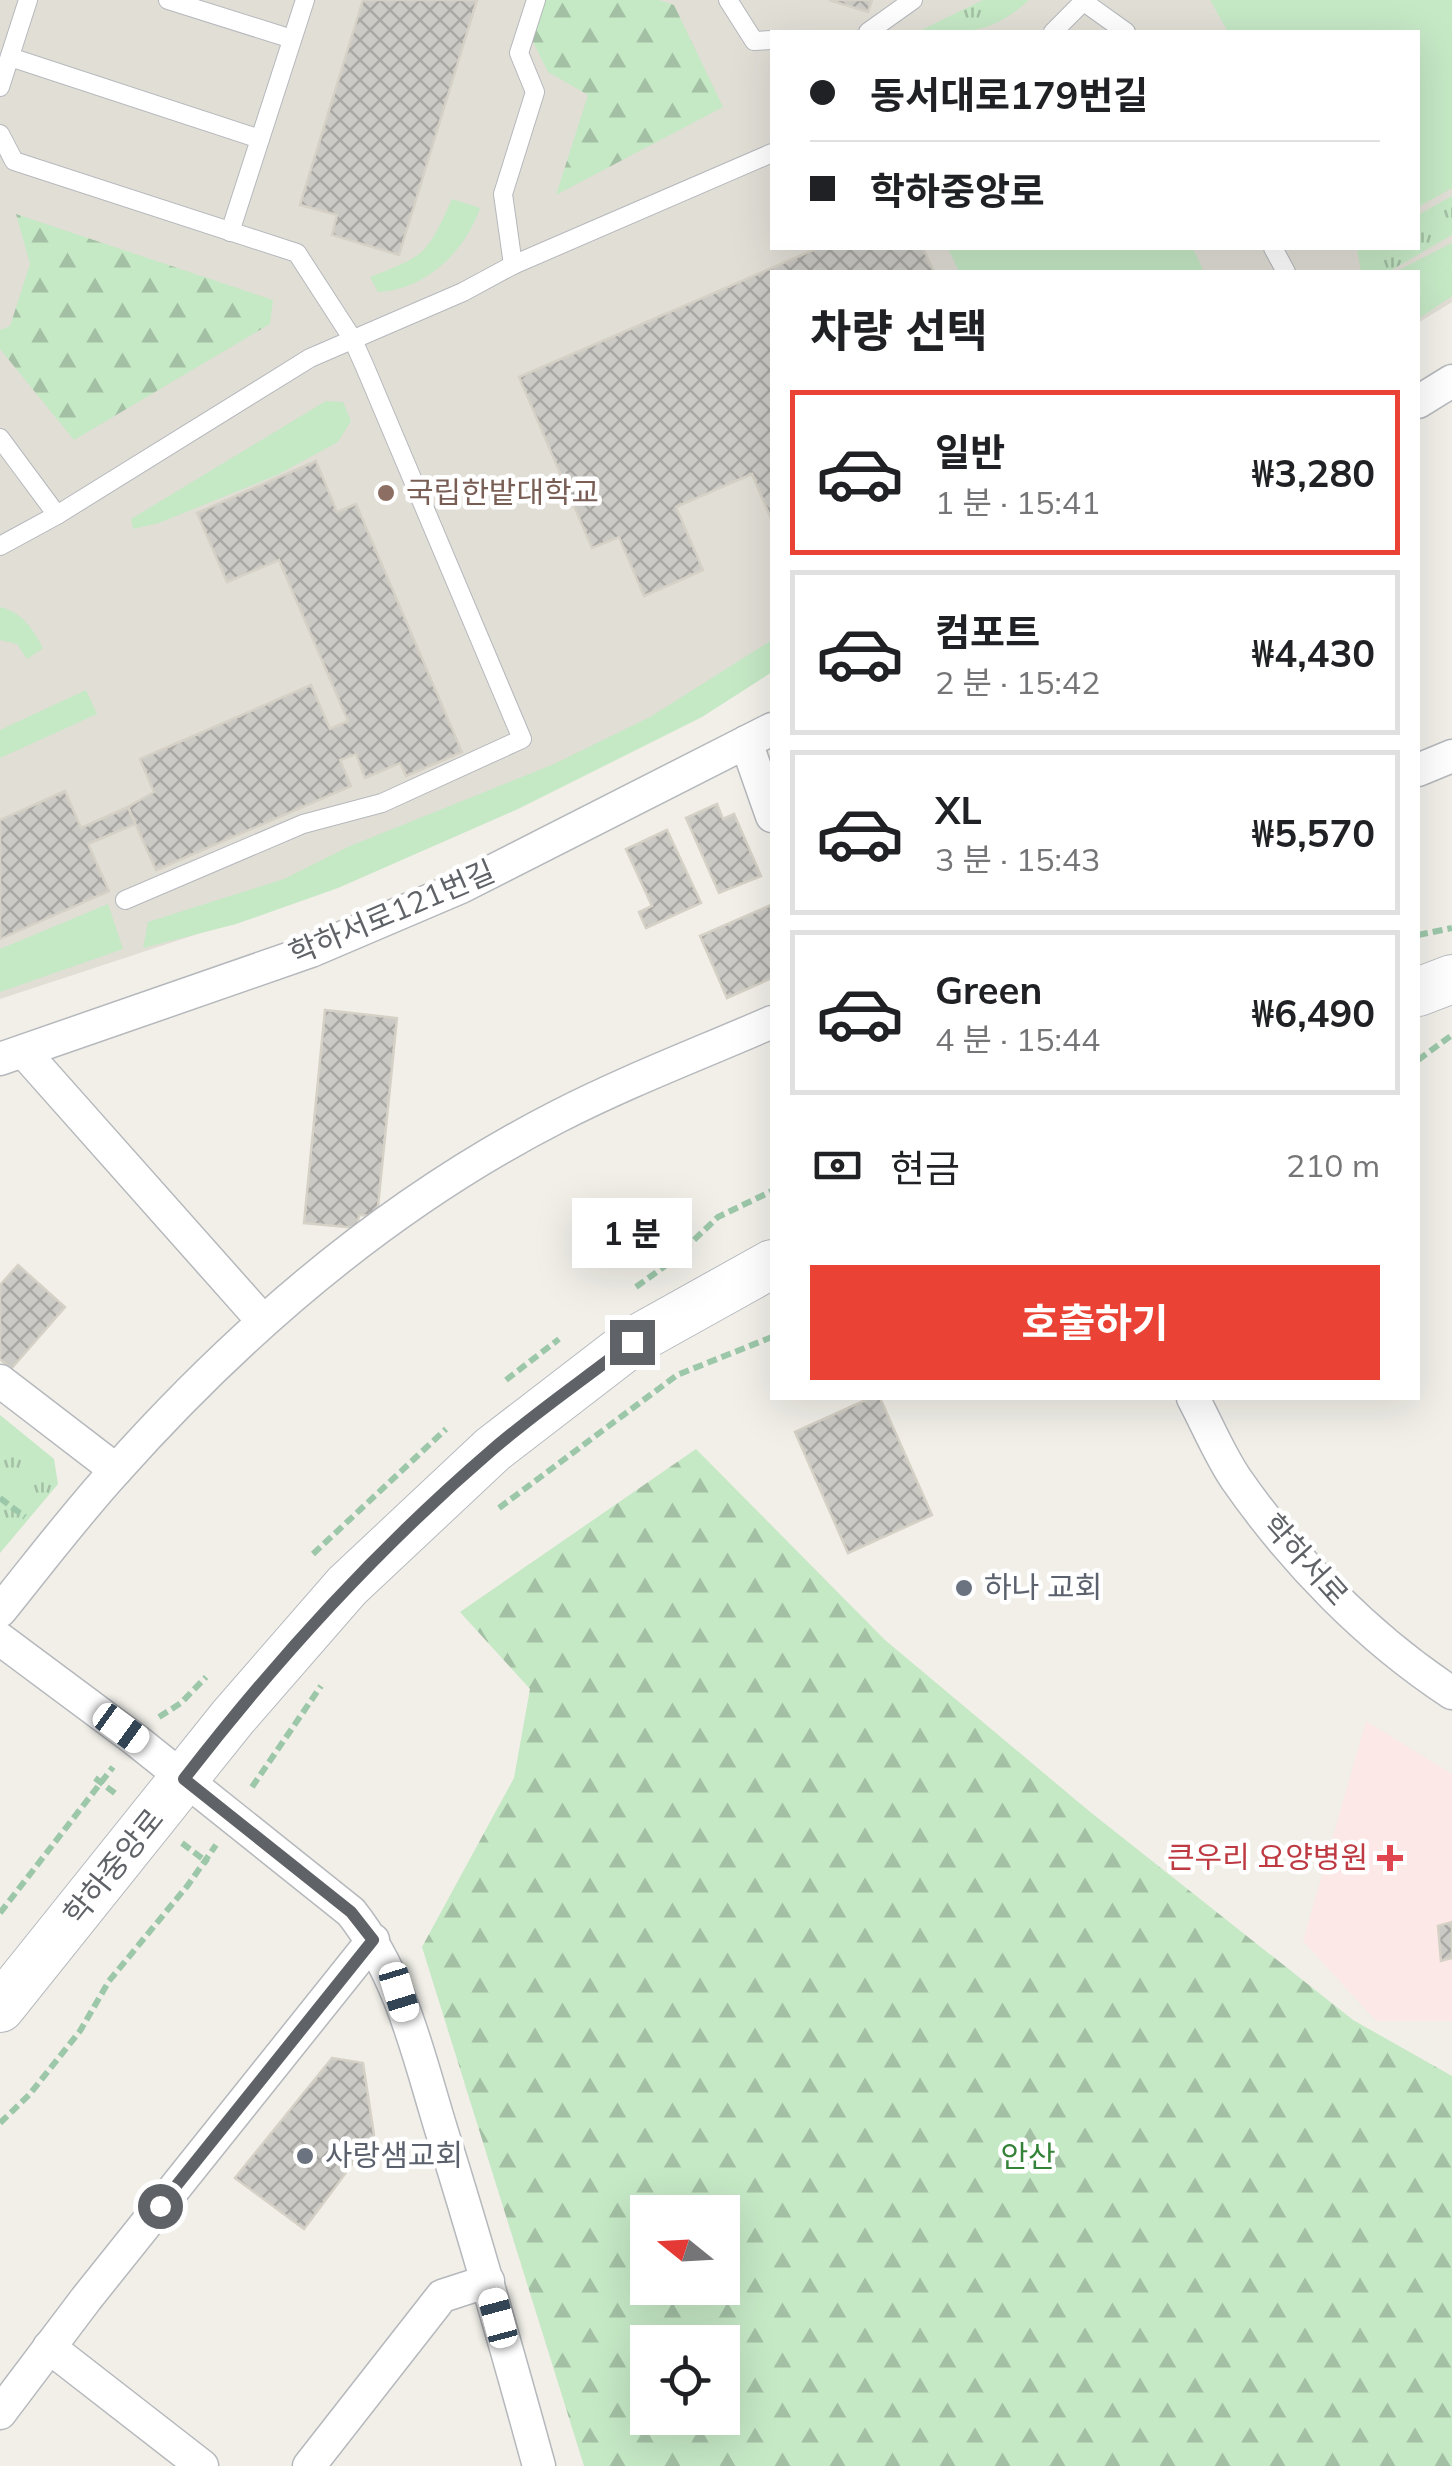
<!DOCTYPE html>
<html lang="ko">
<meta charset="utf-8">
<style>
:root{--surface:#fff;--page:#f6f6f6;--text:#202124;--muted:#757577;--line:#e0e0e0;--accent:#ea4335}
body{margin:0;font-family:Mulish,"Noto Sans KR",sans-serif;background:var(--page);color:var(--text);height:100vh;display:flex;flex-direction:column;font-size:38px;white-space:nowrap}
*{box-sizing:border-box;margin:0}
p{font-size:32px;color:var(--muted)}
.icon{flex:none;width:55px;height:55px;fill:none;stroke:currentColor;stroke-width:2;stroke-linecap:round;stroke-linejoin:round}
.map{position:relative;flex:1;overflow:hidden}
.panel{position:absolute;left:770px;top:270px;width:650px;height:1130px;display:flex;flex-direction:column;background:var(--surface);border-radius:0px;box-shadow:0 10px 40px #0002}
.panel>*{flex:none}
.top-card{position:absolute;left:770px;top:30px;width:650px;height:220px;border-radius:0px;box-shadow:0 10px 40px #0002;display:grid;align-content:center;height:220px;padding:0 40px;background:var(--surface)}
.needle{width:65px;rotate:288deg}
.buttons{position:absolute;left:630px;top:2195px;display:grid;gap:20px}
.buttons a{display:grid;place-items:center;width:110px;height:110px;border-radius:0px;background:var(--surface);box-shadow:0 10px 40px #0002;font-size:50px}
.end{position:absolute;width:45px;height:45px;margin:-22px;border:12px solid #5f6368;background:#fff;box-shadow:0 0 0 5px #fff}
.from{border-radius:50%}
.bubble{position:absolute;height:70px;border-radius:0px;background:var(--surface);box-shadow:0 10px 40px #0002;font-size:32px;font-weight:700;line-height:70px;text-align:center}
.car{position:absolute;width:30px;height:60px;margin:-30px -15px;border-radius:12px;box-shadow:0 0 8px 2px #0007;background:linear-gradient(#fff 24%,#345 0 40%,#fff 0 76%,#345 0 86%,#fff 0)}
.top-card b{display:flex;align-items:center;gap:35px;height:95px;font-size:38px}
.top-card b+b{border-top:2px solid var(--line)}
.top-card i{width:25px;height:25px;background:var(--text)}
ul{padding:0;list-style:none}
li{display:flex;align-items:center;gap:30px;height:165px;margin:0 20px 15px;padding:0 20px;border:5px solid var(--line);border-radius:0px}
li div{flex:1}
li b{display:block;font-size:38px}
li em{font-style:normal;font-weight:700}
li.current{border-color:var(--accent)}
li>.icon{width:90px;height:90px;stroke-width:1.5}
h2{padding:0 40px;font-size:45px;line-height:120px}
.pay{display:flex;align-items:center;gap:25px;height:110px;padding:0 40px;font-size:38px}
.pay p{margin-inline-start:auto}
.button{display:flex;gap:20px;margin-top:auto;padding:20px 40px}
.button a{flex:1;height:115px;border-radius:0px;background:var(--accent);color:#fff;font-size:40px;font-weight:700;line-height:115px;text-align:center}
.map>svg:first-child{display:block}
</style>
<div class="map">
<svg width="1452" height="2466" viewBox="0 0 1452 2466">
<defs>
<pattern id="forest-firs" width="22" height="20" patternUnits="userSpaceOnUse" patternTransform="scale(2.5)"><rect width="22" height="20" fill="#c5e8c5"/><path d="M5 1l3.5 6h-7zM16 11l3.5 6h-7z" fill="#a3c0a4"/></pattern>
<pattern id="park-tufts" width="24" height="20" patternUnits="userSpaceOnUse" patternTransform="scale(2.5)"><rect width="24" height="20" fill="#c5e8c5"/><path d="M3 7l-1-3M5 7V3M7 7l1-3M15 17l-1-3M17 17v-4M19 17l1-3" fill="none" stroke="#a3c0a4"/></pattern>
<pattern id="building-cross-hatch" width="8" height="8" patternUnits="userSpaceOnUse" patternTransform="scale(2.5)"><rect width="8" height="8" fill="#cccac5"/><path d="M0 0l8 8M0 8l8-8" fill="none" stroke="#a9a8a4"/></pattern>
</defs>
<rect width="100%" height="100%" fill="#f1efe8"/>
<path fill="#e1ded6" fill-rule="evenodd" d="M0 0H1452V302L1418 323V272H772V663L237 921 0 999ZM772 32H1418V248H772Z"/>
<polygon fill="#fce8e6" points="1366,1721 1452,1774 1452,2021 1376,2021 1303,1941"/>
<g fill="#c5e8c5">
<polygon points="1210,0 1452,0 1452,188 1418,207 1418,32 1228,32"/>
<path d="M452 199 480 208C465 252 425 290 378 292L370 277C427 255 427 254 452 199Z"/>
<polygon points="1452,243 1452,296 1418,319 1418,272 1395,272"/>
<polygon points="948,248 1193,248 1204,272 959,272"/>
<polygon points="326,401 343,402 351,421 338,442 277,475 159,523 133,529 131,519"/>
<path d="M0 607C22 612 33 629 43 648L27 659 17 644 0 640Z"/>
<polygon points="772,640 772,672 702,717 518,809 338,888 236,924 143,948 148,922 284,879 350,846 554,764 650,717"/>
<polygon points="86,690 97,714 0,758 0,730"/>
<polygon points="108,904 123,949 0,992 0,949"/>
</g>
<g fill="url(#forest-firs)" fill-rule="evenodd">
<polygon points="543,0 659,0 674,5 723,107 556,195 588,95 548,72 532,40"/>
<polygon points="16,214 273,300 270,324 74,440 0,349 0,330 10,326 30,264"/>
<path d="M696 1449 885 1640 1089 1811 1353 2020 1452 2076V2466H584L422 1947 514 1778 530 1689 460 1612ZM648 2212H722V2288H648ZM648 2342H722V2418H648Z"/>
</g>
<g fill="url(#park-tufts)">
<path d="M983 0H1029C990 35 966 33 917 32Z"/>
<polygon points="1452,196 1452,235 1388,272 1361,272 1357,248 1418,248 1418,215"/>
<polygon points="0,1415 54,1459 58,1484 0,1553"/>
</g>
<g fill="url(#building-cross-hatch)" stroke="#d6d1c6" stroke-width="2.5">
<polygon points="363,0 477,0 399,255 332,235 337,215 300,205"/>
<polygon points="829,0 872,0 868,12"/>
<polygon points="818,248 923,248 934,272 772,272 772,521 752,474 676,507 703,570 644,596 619,537 592,548 519,377"/>
<polygon points="316,461 337,512 356,504 462,752 406,776 400,763 365,778 356,754 340,760 351,786 156,870 128,807 154,792 140,759 311,685 330,729 348,721 279,560 227,582 197,513"/>
<polygon points="65,791 81,828 128,807 135,824 88,844 109,891 0,939 0,820"/>
<polygon points="717,804 723,819 734,814 761,876 719,893 686,818"/>
<polygon points="667,830 701,903 646,928 639,912 652,906 626,849"/>
<polygon points="771,905 772,978 727,998 700,936"/>
<polygon points="325,1010 397,1018 377,1216 359,1215 357,1228 304,1223"/>
<polygon points="18,1265 65,1307 11,1369 0,1359 0,1285"/>
<polygon points="870,1398 880,1398 932,1515 848,1553 795,1432"/>
<polygon points="1452,1922 1452,1958 1441,1961 1438,1926"/>
<polygon points="332,2058 363,2063 374,2135 304,2229 235,2178"/>
</g>
<g fill="none" stroke-linecap="round" stroke-linejoin="round">
<defs>
<g id="lane">
<polyline points="168,0 292,39"/>
<polyline points="728,0 754,41 772,40"/>
<polyline points="1084,2 1126,32"/>
<polyline points="868,32 913,0"/>
<polyline points="1053,32 1085,0"/>
<polyline points="10,57 260,139"/>
<polyline points="0,87 28,0"/>
<polyline points="0,134 14,161 297,253 352,338 365,367 522,739 382,803 303,824 125,900"/>
<polyline points="230,232 305,0"/>
<polyline points="1273,248 1286,272"/>
<polyline points="513,265 503,194 535,92 519,53 536,0"/>
<polyline points="0,438 57,515"/>
<polyline points="0,546 57,515 310,358 463,292 513,265 772,153"/>
</g>
<g id="street">
<polyline points="1418,402 1452,381"/>
<polyline points="746,742 772,816"/>
<polyline points="1418,770 1452,756"/>
<polyline points="24,1052 263,1321"/>
<polyline points="0,1059 311,951 461,887 772,729"/>
<polyline points="0,1381 116,1470"/>
<path d="M1193 1398C1207 1424 1219 1454 1236 1479 1293 1561 1368 1638 1452 1693"/>
<path d="M0 1611C38 1564 75 1515 116 1470 241 1330 389 1203 557 1117 627 1081 701 1053 772 1022"/>
<path d="M0 1639 137 1741 351 1912C401 1975 418 2054 441 2129 476 2241 508 2353 539 2466"/>
<polyline points="49,2347 202,2466"/>
<polyline points="0,2413 86,2299 373,1940"/>
<polyline points="309,2466 442,2296 488,2281"/>
</g>
<g id="secondary">
<polyline points="1418,992 1452,979"/>
<polyline points="0,2008 233,1717 347,1586 493,1449 632,1342 772,1264"/>
</g>
</defs>
<use href="#lane" stroke="#b5b8bc" stroke-width="20"/>
<use href="#street" stroke="#b5b8bc" stroke-width="35"/>
<use href="#secondary" stroke="#b6babf" stroke-width="50"/>
<g stroke="#9cc7a9" stroke-width="6" stroke-dasharray="10 5" stroke-linecap="butt">
<polyline points="1418,935 1452,928"/>
<polyline points="1418,1060 1452,1035"/>
<polyline points="636,1287 672,1261 718,1217 772,1191"/>
<polyline points="506,1380 559,1339"/>
<polyline points="0,1498 25,1517"/>
<polyline points="499,1508 677,1375 772,1337"/>
<polyline points="313,1554 446,1429"/>
<polyline points="159,1717 181,1703 206,1677"/>
<polyline points="95,1778 116,1794"/>
<polyline points="252,1787 321,1686"/>
<polyline points="182,1843 208,1863"/>
<polyline points="0,1913 113,1767"/>
<polyline points="0,2123 29,2095 80,2031 109,1981 188,1885 216,1845"/>
</g>
<use href="#lane" stroke="#fff" stroke-width="18"/>
<use href="#street" stroke="#fff" stroke-width="32"/>
<use href="#secondary" stroke="#fff" stroke-width="48"/>
</g>
<g fill="none" stroke-linecap="round" stroke-linejoin="round">
<path stroke="#5f6368" stroke-width="12" d="M160 2206 373 1940 351 1912 184 1779C276 1660 378 1548 492 1450 536 1412 586 1378 632 1342"/>
</g>
<circle fill="#8d6e63" stroke="#fff" stroke-width="4" cx="386" cy="493" r="10"/>
<g fill="#6b7280" stroke="#fff" stroke-width="4">
<circle cx="964" cy="1588" r="10"/>
<circle cx="305" cy="2156" r="10"/>
</g>
<path fill="#e0444e" stroke="#fff" stroke-width="4" d="M1385 1843h10v10h10v10h-10v10h-10v-10h-10v-10h10z"/>
<g text-anchor="middle" stroke-width="9" stroke-linejoin="round" paint-order="stroke">
<g font-size="30" fill="#785e54" stroke="#fff" text-anchor="start">
<text x="406" y="503">국립한밭대학교</text>
</g>
<g font-size="30" fill="#5f6368" stroke="#fff">
<text transform="translate(392 913) rotate(-23)" y="10">학하서로121번길</text>
<text transform="translate(1305 1560) rotate(48)" y="10">학하서로</text>
<text transform="translate(114 1867) rotate(-51)" y="10">학하중앙로</text>
</g>
<g font-size="30" fill="#5b616d" stroke="#fff" text-anchor="start">
<text x="984" y="1598">하나 교회</text>
<text x="325" y="2166">사랑샘교회</text>
</g>
<g font-size="30" fill="#be3a42" stroke="#fff" text-anchor="end">
<text x="1368" y="1868">큰우리 요양병원</text>
</g>
<g font-size="30" fill="#348238" stroke="#fff">
<text x="1028" y="2167">안산</text>
</g>
</g>
</svg>
<div class="buttons">
<a><svg class="needle" viewBox="-14 -14 28 28"><path d="M0-13l5 13h-10z" fill="#e53935"/><path d="M0 13l5-13h-10z" fill="#757577"/></svg></a>
<a><svg class="icon" aria-label="locate" viewBox="0 0 24 24"><circle cx="12" cy="12" r="6"/><path d="M12 2v4M12 18v4M2 12h4M18 12h4"/></svg></a>
</div>
<i class="end from" style="left:160px;top:2206px"></i>
<i class="end" style="left:632px;top:1342px"></i>
<div class="bubble" style="left:572px;top:1198px;width:120px">1 분</div>
<i class="car" style="left:121px;top:1728px;rotate:126deg"></i>
<i class="car" style="left:399px;top:1992px;rotate:163deg"></i>
<i class="car" style="left:498px;top:2318px;rotate:345deg"></i>
<div class="top-card">
<b><i class="from"></i>동서대로179번길</b>
<b><i></i>학하중앙로</b>
</div>
<section class="panel">
<h2>차량 선택</h2>
<ul>
<li class="current"><svg class="icon" aria-label="car" viewBox="0 0 24 24"><path d="M5 17H2v-5l4-1 3-4h7l3 4 3 1v5h-3M9 17h6M6 11h13"/><circle cx="7" cy="17" r="2"/><circle cx="17" cy="17" r="2"/></svg><div><b>일반</b><p>1 분 · 15:41</p></div><em>₩3,280</em></li>
<li><svg class="icon" aria-label="car" viewBox="0 0 24 24"><path d="M5 17H2v-5l4-1 3-4h7l3 4 3 1v5h-3M9 17h6M6 11h13"/><circle cx="7" cy="17" r="2"/><circle cx="17" cy="17" r="2"/></svg><div><b>컴포트</b><p>2 분 · 15:42</p></div><em>₩4,430</em></li>
<li><svg class="icon" aria-label="car" viewBox="0 0 24 24"><path d="M5 17H2v-5l4-1 3-4h7l3 4 3 1v5h-3M9 17h6M6 11h13"/><circle cx="7" cy="17" r="2"/><circle cx="17" cy="17" r="2"/></svg><div><b>XL</b><p>3 분 · 15:43</p></div><em>₩5,570</em></li>
<li><svg class="icon" aria-label="car" viewBox="0 0 24 24"><path d="M5 17H2v-5l4-1 3-4h7l3 4 3 1v5h-3M9 17h6M6 11h13"/><circle cx="7" cy="17" r="2"/><circle cx="17" cy="17" r="2"/></svg><div><b>Green</b><p>4 분 · 15:44</p></div><em>₩6,490</em></li>
</ul>
<div class="pay"><svg class="icon" aria-label="cash" viewBox="0 0 24 24"><path d="M3 7h18v10H3z"/><circle cx="12" cy="12" r="2"/></svg>현금<p>210 m</p></div>
<div class="button"><a>호출하기</a></div>
</section>
</div>
